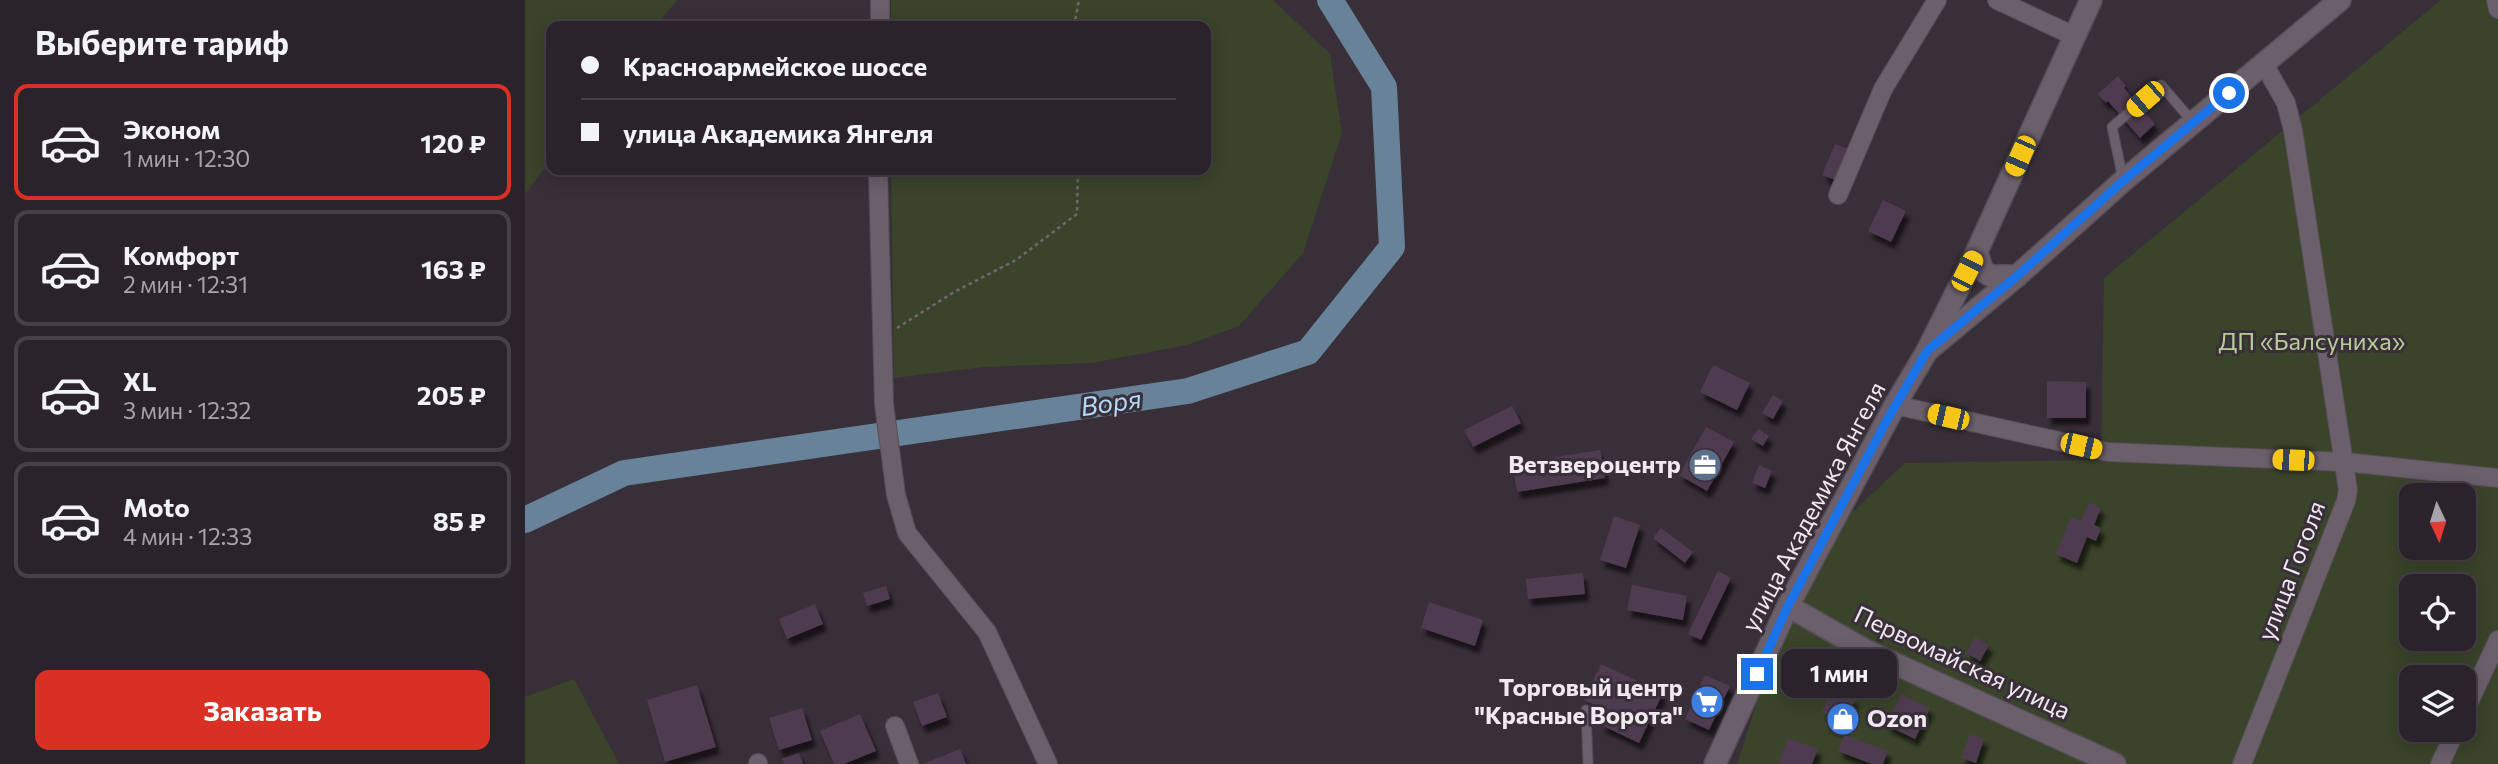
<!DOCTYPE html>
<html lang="ru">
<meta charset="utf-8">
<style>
:root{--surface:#2b232b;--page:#332b33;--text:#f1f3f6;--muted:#a6a4a9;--line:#474047;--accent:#d93025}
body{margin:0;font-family:Commissioner,sans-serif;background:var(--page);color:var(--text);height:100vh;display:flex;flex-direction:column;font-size:26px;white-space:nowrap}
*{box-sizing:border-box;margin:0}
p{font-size:23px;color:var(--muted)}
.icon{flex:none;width:38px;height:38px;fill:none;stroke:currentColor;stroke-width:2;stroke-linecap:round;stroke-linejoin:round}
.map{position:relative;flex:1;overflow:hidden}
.details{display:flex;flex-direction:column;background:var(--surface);width:525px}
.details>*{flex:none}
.top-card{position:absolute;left:21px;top:21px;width:665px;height:154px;border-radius:14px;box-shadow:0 4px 18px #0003,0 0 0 2px var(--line);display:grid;align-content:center;height:154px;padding:0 35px;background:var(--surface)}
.needle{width:46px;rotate:176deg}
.fabs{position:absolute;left:1874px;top:483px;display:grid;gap:14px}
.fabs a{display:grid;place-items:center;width:77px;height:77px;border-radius:14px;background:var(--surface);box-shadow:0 4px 18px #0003,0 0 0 2px var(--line);font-size:35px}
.end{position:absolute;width:32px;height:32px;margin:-16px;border:9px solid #1a73e8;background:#fff;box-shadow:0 0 0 4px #fff}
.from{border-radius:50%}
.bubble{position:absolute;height:49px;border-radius:14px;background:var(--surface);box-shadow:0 4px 18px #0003,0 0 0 2px var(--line);font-size:23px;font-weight:700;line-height:49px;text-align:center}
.car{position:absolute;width:21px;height:42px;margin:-21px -10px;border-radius:9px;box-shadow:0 0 5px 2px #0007;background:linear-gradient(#f5c518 24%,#345 0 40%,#f5c518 0 76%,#345 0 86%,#f5c518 0)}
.top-card b{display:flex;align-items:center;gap:24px;height:66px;font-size:26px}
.top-card b+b{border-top:2px solid var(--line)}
.top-card i{width:18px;height:18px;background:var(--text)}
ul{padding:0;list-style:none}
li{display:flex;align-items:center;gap:21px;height:116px;margin:0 14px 10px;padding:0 21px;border:4px solid var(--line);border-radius:14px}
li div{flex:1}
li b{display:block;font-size:26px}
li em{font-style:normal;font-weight:700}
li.selected{border-color:var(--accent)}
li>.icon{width:63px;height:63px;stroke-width:1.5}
h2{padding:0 35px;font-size:32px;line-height:84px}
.cta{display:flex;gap:14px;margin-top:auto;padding:14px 35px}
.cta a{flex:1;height:80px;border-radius:14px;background:var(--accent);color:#fff;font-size:28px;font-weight:700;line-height:80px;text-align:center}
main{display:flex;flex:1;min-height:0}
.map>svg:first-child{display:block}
</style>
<main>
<section class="details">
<h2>Выберите тариф</h2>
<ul>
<li class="selected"><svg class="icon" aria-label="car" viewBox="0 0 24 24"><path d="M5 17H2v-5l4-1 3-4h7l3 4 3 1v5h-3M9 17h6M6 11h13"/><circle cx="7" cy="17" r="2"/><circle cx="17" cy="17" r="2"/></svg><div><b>Эконом</b><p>1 мин · 12:30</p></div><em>120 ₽</em></li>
<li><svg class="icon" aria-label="car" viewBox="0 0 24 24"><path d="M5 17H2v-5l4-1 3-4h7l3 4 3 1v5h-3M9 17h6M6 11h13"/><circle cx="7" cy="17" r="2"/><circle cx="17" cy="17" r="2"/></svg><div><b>Комфорт</b><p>2 мин · 12:31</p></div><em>163 ₽</em></li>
<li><svg class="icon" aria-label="car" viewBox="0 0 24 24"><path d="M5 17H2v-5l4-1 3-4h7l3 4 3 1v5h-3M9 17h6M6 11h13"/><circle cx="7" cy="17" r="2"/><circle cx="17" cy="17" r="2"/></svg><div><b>XL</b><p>3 мин · 12:32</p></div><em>205 ₽</em></li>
<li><svg class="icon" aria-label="car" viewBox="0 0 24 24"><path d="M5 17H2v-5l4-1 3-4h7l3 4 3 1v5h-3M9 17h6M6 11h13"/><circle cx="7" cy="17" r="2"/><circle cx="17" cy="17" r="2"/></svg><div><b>Moto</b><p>4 мин · 12:33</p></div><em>85 ₽</em></li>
</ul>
<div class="cta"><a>Заказать</a></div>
</section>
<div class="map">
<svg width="1973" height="764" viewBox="0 0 1973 764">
<defs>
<filter id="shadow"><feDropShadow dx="4" dy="7" stdDeviation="2" flood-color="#0009"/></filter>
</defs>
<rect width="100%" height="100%" fill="#392f39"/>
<g fill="#39442a" fill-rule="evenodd">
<polygon points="0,0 152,0 131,26 26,26 26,160 0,194"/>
<polygon points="366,0 748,0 805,54 817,133 778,253 714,326 662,345 567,363 459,367 369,378 366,170 681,170 681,26 366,26"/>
<path d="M1916 0H1973V764H1212L1263 606 1302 536 1380 463 1576 460 1579 278ZM1886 495H1939V548H1886ZM1886 586H1939V639H1886ZM1886 677H1939V730H1886Z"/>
<polygon points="49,679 94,764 0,764 0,697"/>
</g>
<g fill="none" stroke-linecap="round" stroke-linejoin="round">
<polyline stroke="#678299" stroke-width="26" points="0,520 99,473 663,391 783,352 867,247 859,87 805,0"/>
</g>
<g fill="#503a50" filter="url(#shadow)">
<polygon points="1593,76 1601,86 1599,88 1630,124 1615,138 1583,101 1581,103 1573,94"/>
<polygon points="1310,144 1329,151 1316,182 1297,175"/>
<polygon points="1358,200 1381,211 1366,242 1343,231"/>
<polygon points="1188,365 1225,383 1212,410 1175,392"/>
<polygon points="1522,381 1561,382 1561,418 1522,418"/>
<polygon points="1248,395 1258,401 1248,419 1237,413"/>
<polygon points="987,406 996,423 948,447 939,430"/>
<polygon points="1181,427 1209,442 1182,491 1154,475"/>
<polygon points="1233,429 1244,436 1238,446 1226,439"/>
<polygon points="1075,450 1080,478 992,492 987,464"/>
<polygon points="1234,465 1247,471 1240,488 1227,483"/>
<polygon points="1564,502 1576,508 1569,525 1576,528 1571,541 1562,537 1552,563 1531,554 1546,517 1556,521"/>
<polygon points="1089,516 1115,525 1101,568 1075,560"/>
<polygon points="1136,528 1168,552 1160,563 1128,538"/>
<polygon points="1193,571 1206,578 1176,640 1163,634"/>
<polygon points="1058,573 1060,594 1003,599 1001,579"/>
<polygon points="1107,585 1162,596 1158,620 1102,610"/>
<polygon points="361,586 365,599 342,606 338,593"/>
<polygon points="904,602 958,620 950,646 896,628"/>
<polygon points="290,604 298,624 262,639 254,619"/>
<polygon points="1450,637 1464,645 1455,661 1441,653"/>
<polygon points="1076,664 1138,693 1114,743 1076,725 1082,711 1059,700"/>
<polygon points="1180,675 1205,686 1184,730 1160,719"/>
<polygon points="172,685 191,747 140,762 122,700"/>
<polygon points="1313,691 1330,699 1317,731 1300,724 1304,715 1297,712 1304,695 1311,698"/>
<polygon points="413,693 422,717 397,726 388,702"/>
<polygon points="1376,694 1405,708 1390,739 1361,725"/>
<polygon points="277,708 287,740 254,750 244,718"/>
<polygon points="335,714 351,751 319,764 309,764 295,731"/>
<polygon points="1445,734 1459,739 1451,763 1436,758"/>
<polygon points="1319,735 1363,751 1358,764 1347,764 1313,751"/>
<polygon points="1263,738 1293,749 1287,764 1253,764"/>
<polygon points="435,749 441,764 398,764"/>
<polygon points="274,753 278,764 259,764 257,759"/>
</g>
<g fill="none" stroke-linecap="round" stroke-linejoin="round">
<defs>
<g id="service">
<polyline points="1598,179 1587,127 1636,85 1668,122"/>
<polyline points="1061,710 1063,764"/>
</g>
<g id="minor">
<polyline points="1472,0 1549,36"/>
<polyline points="1971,0 1973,9"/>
<polyline points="355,26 355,0"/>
<polyline points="353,170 359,404 371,495 382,533 462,632 523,764"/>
<polyline points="1313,195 1358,89 1412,0"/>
<polyline points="1370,405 1583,452 1820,462 1973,478"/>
<polyline points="1939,713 1973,640"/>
<polyline points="370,726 384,764"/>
<polyline points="233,763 233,764"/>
<polyline points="1717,764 1821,501 1823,490 1768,130 1761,103 1739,64"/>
<polyline points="1915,764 1931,730"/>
</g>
<g id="tertiary">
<polyline points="1452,251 1457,270 1466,276 1492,276"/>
<polyline points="1402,351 1452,251 1566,0"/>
<polyline points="1263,606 1342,651 1590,764"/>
</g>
<polyline id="secondary" points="1190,764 1263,606 1370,405 1402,351 1492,276 1598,181 1815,0"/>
</defs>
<use href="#service" stroke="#564e56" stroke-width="11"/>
<use href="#minor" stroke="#564e56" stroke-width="20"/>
<use href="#tertiary" stroke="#564e56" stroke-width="24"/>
<use href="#secondary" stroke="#564e56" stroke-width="24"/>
<g stroke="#716871" stroke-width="2.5" stroke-dasharray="3.5 3.5" stroke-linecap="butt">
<polyline points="549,26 554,0"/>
<polyline points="372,328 429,292 491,260 552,214 553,170"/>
</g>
<use href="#service" stroke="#6a5f6a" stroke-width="9"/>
<use href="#minor" stroke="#6a5f6a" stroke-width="18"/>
<use href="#tertiary" stroke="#6a5f6a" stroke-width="21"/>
<use href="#secondary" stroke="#6a5f6a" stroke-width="21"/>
</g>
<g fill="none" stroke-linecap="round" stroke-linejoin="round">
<polyline stroke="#1a73e8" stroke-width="9" points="1232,674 1263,606 1361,422 1402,351 1492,276 1598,181 1704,93"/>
</g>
<defs>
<symbol id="office-disc" viewBox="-11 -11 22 22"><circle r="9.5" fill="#5c6f8a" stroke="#392f39"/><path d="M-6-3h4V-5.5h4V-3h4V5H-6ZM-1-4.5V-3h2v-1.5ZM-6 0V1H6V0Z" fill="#fff"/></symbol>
<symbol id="supermarket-disc" viewBox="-11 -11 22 22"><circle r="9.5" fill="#3f7fe0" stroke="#392f39"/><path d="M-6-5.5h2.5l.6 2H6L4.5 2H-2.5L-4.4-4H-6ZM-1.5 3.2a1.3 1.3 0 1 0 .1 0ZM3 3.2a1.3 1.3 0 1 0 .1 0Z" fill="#fff"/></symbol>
<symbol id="shop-disc" viewBox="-11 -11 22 22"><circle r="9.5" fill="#3f7fe0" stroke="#392f39"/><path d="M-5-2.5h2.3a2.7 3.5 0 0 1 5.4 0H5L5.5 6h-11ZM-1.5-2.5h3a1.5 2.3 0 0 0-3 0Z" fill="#fff"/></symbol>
</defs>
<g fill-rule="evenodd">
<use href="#office-disc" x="1161" y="446" width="38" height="38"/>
<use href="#supermarket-disc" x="1163" y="683" width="38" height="38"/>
<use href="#shop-disc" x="1299" y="700" width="38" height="38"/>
</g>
<g text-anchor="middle" stroke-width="6" stroke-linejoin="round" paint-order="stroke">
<g font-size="24" fill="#b7cd97" stroke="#392f39">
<text x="1787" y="350">ДП «Балсуниха»</text>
</g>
<g font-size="24" font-weight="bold" fill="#f0e9f0" stroke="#392f39" text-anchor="end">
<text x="1156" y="473">Ветзвероцентр</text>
<text x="1158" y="696">Торговый центр<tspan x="1158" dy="28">"Красные Ворота"</tspan></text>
<text x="1342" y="727" text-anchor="start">Ozon</text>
</g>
<g font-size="24" fill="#f0e9f0" stroke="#392f39">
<text transform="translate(1289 507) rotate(-62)" y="8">улица Академика Янгеля</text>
<text transform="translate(1767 571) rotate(-69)" y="8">улица Гоголя</text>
<text transform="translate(1437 663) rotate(25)" y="8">Первомайская улица</text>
</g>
<g font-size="26" font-style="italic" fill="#b2d9f9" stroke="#392f39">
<text transform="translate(586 403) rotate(-8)" y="9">Воря</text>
</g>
</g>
</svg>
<div class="fabs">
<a><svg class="needle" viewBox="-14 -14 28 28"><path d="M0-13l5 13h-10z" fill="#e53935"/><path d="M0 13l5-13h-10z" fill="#a6a4a9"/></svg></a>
<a><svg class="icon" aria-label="locate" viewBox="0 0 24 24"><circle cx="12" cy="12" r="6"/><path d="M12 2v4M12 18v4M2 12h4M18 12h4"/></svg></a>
<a><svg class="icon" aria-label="layers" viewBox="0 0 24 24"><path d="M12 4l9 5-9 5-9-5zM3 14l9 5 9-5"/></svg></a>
</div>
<i class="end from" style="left:1704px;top:93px"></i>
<i class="end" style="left:1232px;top:674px"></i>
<div class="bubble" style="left:1256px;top:649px;width:116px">1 мин</div>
<i class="car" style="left:1620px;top:99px;rotate:229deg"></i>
<i class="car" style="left:1495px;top:156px;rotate:204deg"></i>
<i class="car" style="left:1442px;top:271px;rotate:27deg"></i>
<i class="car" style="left:1423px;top:417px;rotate:283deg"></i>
<i class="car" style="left:1556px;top:446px;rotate:103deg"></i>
<i class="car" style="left:1768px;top:460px;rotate:272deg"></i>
<div class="top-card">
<b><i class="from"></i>Красноармейское шоссе</b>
<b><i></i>улица Академика Янгеля</b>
</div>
</div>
</main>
